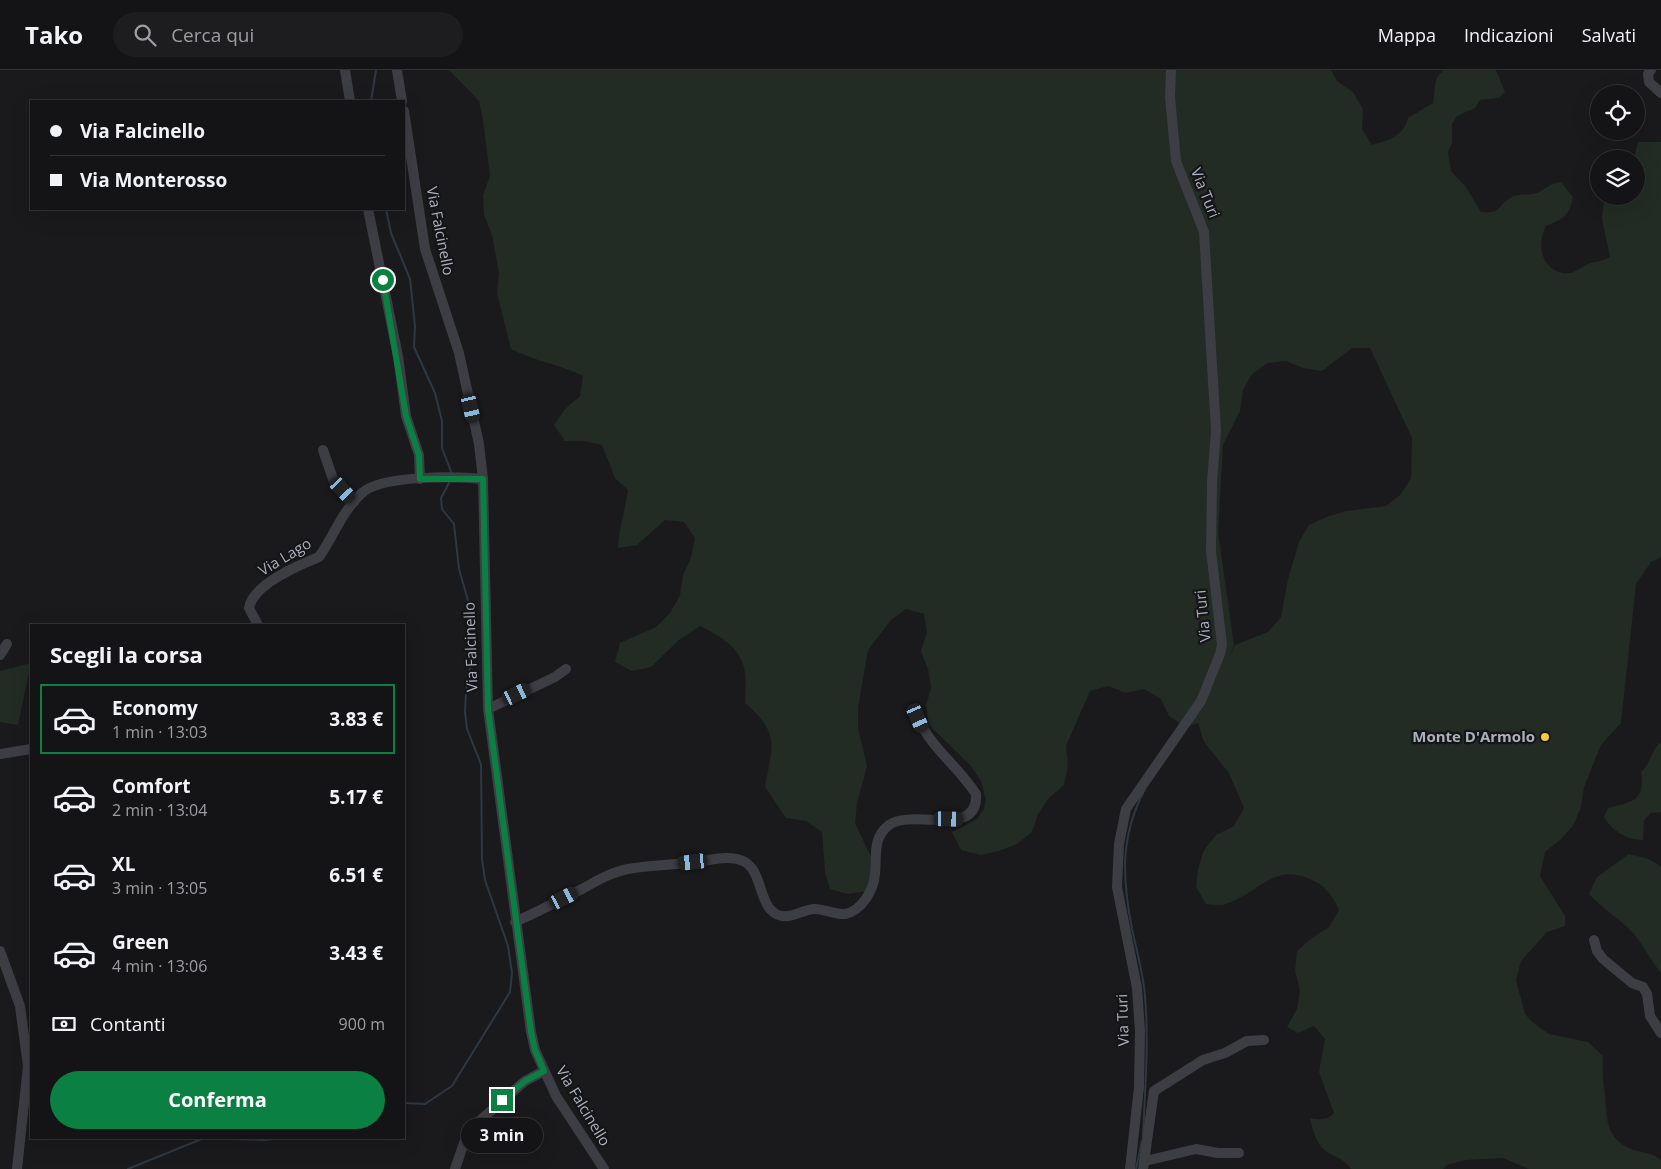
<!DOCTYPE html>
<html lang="it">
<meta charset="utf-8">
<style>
:root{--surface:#141416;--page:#1d1d1f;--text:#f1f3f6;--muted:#9d9ea1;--line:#333335;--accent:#0b8043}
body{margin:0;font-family:"Open Sans",sans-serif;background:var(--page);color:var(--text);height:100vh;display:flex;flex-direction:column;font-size:19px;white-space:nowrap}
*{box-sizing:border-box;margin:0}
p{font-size:16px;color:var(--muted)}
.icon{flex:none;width:28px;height:28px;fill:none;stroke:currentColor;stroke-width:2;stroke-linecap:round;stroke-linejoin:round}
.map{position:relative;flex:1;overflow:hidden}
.panel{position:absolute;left:30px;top:554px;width:375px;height:515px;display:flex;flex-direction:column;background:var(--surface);border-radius:0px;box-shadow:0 5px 20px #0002,0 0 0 1px var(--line)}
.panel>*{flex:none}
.top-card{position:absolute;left:30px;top:30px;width:375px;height:110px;border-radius:0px;box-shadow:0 5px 20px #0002,0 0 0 1px var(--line);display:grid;align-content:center;height:110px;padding:0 20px;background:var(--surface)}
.fabs{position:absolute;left:1590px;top:15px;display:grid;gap:10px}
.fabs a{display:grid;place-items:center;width:55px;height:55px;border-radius:50%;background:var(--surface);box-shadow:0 5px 20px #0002,0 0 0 1px var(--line);font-size:25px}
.end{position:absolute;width:22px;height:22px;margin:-11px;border:6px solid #0b8043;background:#fff;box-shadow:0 0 0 2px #fff}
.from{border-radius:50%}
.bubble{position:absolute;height:35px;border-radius:18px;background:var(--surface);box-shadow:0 5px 20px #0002,0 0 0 1px var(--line);font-size:16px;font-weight:700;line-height:35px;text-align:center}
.car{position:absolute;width:15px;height:30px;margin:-15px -8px;border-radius:6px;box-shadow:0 0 4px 1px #0007;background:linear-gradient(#222 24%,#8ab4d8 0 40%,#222 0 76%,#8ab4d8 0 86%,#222 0)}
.top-card b{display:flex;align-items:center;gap:18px;height:48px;font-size:19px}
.top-card b+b{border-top:1px solid var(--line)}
.top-card i{width:12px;height:12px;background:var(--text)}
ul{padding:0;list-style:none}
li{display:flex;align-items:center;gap:15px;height:70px;margin:0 10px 8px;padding:0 10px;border:2px solid transparent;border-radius:0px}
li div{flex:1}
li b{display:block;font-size:19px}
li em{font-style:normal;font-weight:700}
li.on{border-color:var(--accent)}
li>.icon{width:45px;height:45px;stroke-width:1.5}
h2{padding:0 20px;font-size:22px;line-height:60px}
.pay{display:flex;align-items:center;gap:12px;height:55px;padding:0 20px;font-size:19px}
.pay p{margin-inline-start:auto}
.primary-button{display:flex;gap:10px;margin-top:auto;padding:10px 20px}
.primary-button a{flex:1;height:58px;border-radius:30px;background:var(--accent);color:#fff;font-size:20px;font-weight:700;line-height:58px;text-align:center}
header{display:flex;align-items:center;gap:30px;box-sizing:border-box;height:70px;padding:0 25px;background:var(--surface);border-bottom:1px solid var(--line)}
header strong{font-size:24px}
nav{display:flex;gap:28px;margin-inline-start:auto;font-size:18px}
.search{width:350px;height:45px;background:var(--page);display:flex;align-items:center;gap:12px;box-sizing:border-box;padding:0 18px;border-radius:28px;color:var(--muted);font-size:19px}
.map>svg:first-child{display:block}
</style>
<header>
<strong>Tako</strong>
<div class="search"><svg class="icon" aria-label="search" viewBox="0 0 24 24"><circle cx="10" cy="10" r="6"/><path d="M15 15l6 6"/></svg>Cerca qui</div>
<nav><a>Mappa</a><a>Indicazioni</a><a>Salvati</a></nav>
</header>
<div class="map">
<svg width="1661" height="1099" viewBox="0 0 1661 1099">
<rect width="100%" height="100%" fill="#1a1a1d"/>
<g fill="#222b24" fill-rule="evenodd">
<path d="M449 0H1331L1337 11 1353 22 1363 39 1362 59 1372 75C1389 70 1403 67 1408 48L1433 33C1436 19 1432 9 1444 0H1496L1505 22 1499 28 1480 30 1475 38 1457 46 1452 54V73L1448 82 1451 101 1466 117 1481 142C1502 145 1498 133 1514 126 1521 123 1530 126 1537 123 1547 119 1549 113 1561 112L1573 127C1569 147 1564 148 1546 156 1537 172 1540 199 1563 203 1573 205 1579 198 1588 194 1596 191 1602 192 1610 187L1602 149 1604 130 1608 126H1636V89H1634L1638 72H1661V487L1651 492 1636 514 1621 653 1601 675 1584 717 1581 737 1573 756 1560 770 1545 782 1540 806 1565 846V856L1547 862 1521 891 1516 910 1525 944 1532 952 1549 964 1588 972 1603 986C1602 1000 1603 1011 1605 1025 1607 1046 1605 1064 1625 1076 1636 1083 1651 1081 1661 1090V1099H1529L1503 1088 1465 1090 1447 1095 1443 1099H1351C1345 1089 1338 1089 1329 1083 1316 1076 1313 1061 1310 1048 1319 1050 1328 1050 1334 1043L1319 1002 1325 969 1314 956 1298 963 1287 957 1297 939 1300 920 1295 901 1297 881 1312 868 1329 857 1339 840C1332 824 1324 814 1307 808 1272 793 1256 826 1225 834 1220 836 1212 834 1206 834L1196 817 1198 799 1204 780 1216 765 1234 756 1244 738 1229 703 1204 672 1198 653 1185 657 1169 646 1161 629 1144 619 1126 623 1108 616 1090 621 1066 676 1068 696 1064 715 1049 728 1038 744 1032 762 1017 774 999 781 981 785 961 780 952 762 977 749 984 739 986 730 981 711 970 695 929 655 926 636 931 617 928 599 921 581 927 562 924 544 906 539 891 550 868 580 858 638V658L867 696 857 733 855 753 871 787 872 805 868 821 848 824 830 819 825 802 822 762 806 751 786 748 765 717C772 675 781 664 745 633 745 621 747 605 743 594 738 576 715 563 700 556L679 570 651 597 632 601 615 592 620 573 656 557 670 543 680 525 683 505 691 488 695 468 684 452 665 450 637 475 618 478C619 458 625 440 628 420L615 408 602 375 584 371H565L554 355 565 339 580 326 583 306C559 294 534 291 511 279L497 223 499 203 492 165 484 145 483 125 490 106 483 50 479 31ZM1352 278H1370L1412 368 1411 408 1401 424 1386 436 1346 441 1327 447 1309 455 1299 472 1288 509 1281 547 1268 562 1235 575 1229 588 1234 575 1218 462 1223 375 1240 341 1243 320 1252 304 1268 293 1286 291 1303 298 1322 301Z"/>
<polygon points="31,593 18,655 0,652 0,601"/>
<path d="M1661 672V742L1651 743 1644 750 1643 770C1627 770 1612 761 1604 747L1608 738C1633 731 1645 732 1641 702 1651 693 1651 680 1661 672Z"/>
<path d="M1629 784 1649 789 1661 797V903C1651 891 1644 876 1634 864 1620 849 1603 839 1589 824L1597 807Z"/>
</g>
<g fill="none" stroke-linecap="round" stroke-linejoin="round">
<g stroke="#2f3842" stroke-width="2">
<polyline points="371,31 376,0"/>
<polyline points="386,139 391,163 410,209 415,256 414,277 435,323 442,351 442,378 452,404"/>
<polyline points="404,1033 425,1034 452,1016 510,922 512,903 508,876 485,810 482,789 481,694 467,659 465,642 466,622 473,581 473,548 459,499 454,454 442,439 441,428 450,411"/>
<path d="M1143 1066C1145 1019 1149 973 1145 926 1143 903 1137 881 1132 859 1122 808 1120 766 1145 719"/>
<polyline points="128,1099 204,1068 266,1070 276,1068"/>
<polyline points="1136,1099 1142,1071"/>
</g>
<g stroke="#3d3d44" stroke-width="10">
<polyline points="345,0 350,31"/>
<polyline points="397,0 402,31"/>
<polyline points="1651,0 1648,4 1649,12 1661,23"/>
<polyline points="404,41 425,179 459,283 479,374 483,409 488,639 531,962 535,980 556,1026 604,1099"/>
<polyline points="368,139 398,286 406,346 419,385 420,409"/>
<polyline points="323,380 333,409 354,432"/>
<path d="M258 555 249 538C253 514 299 495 319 487 334 466 342 441 362 423 381 405 457 406 483 409"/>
<polyline points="0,585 7,574"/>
<polyline points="488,639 555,607 566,599"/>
<polyline points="0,684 31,679"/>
<path d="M515 852C537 842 559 831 580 820 595 812 611 802 628 799 651 795 674 795 696 792 711 790 731 784 745 792 764 803 758 842 782 846 793 848 804 839 815 839 824 839 835 845 845 844 862 841 874 819 875 804 877 786 872 768 889 755 913 738 979 769 976 724 958 696 931 678 918 648"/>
<polyline points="1594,870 1597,881 1603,889 1632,913 1643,917 1647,924 1650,946 1661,963"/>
<polyline points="0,881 20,936 28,996 17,1099"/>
<polyline points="1145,1091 1196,1079 1218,1083 1239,1083"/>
<polyline points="455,1099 468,1061 525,1011 544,1001"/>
<polyline points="1130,1099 1139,1017 1140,961 1137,918 1117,817 1119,774 1126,739 1201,631 1220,584 1222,575 1211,481 1212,412 1216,361 1204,162 1176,91 1170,27 1171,0"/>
<polyline points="1143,1099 1154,1021 1203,990 1225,983 1247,971 1264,970"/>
</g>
</g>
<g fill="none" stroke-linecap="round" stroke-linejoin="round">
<polyline stroke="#0b8043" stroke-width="6" points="383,210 406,346 419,385 420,409 483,409 488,639 531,962 535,980 544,1001 525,1011 502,1030"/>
</g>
<circle fill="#f8cb36" stroke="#151518" stroke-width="2" cx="1545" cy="667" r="5"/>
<g text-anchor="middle" stroke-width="4.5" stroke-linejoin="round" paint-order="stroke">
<g font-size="15" fill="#acb0bc" stroke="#151518">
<text transform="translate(1205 123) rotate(68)" y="5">Via Turi</text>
<text transform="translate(440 161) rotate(79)" y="5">Via Falcinello</text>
<text transform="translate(285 487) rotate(-31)" y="5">Via Lago</text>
<text transform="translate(1203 546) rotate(-96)" y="5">Via Turi</text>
<text transform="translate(471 577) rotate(-92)" y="5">Via Falcinello</text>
<text transform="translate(1123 950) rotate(-92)" y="5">Via Turi</text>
<text transform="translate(583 1036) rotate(59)" y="5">Via Falcinello</text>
</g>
<g font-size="15" font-weight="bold" fill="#acb0bc" stroke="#151518" text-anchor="end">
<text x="1535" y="672">Monte D'Armolo</text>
</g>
</g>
</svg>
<div class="fabs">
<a><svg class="icon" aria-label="locate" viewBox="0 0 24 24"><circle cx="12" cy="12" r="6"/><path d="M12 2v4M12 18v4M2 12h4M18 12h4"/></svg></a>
<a><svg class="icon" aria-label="layers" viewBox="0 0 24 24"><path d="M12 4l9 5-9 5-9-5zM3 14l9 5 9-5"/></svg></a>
</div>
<i class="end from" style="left:383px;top:210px"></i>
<i class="end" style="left:502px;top:1030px"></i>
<div class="bubble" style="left:461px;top:1048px;width:82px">3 min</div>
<i class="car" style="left:471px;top:338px;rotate:167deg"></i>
<i class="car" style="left:343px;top:420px;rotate:137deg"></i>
<i class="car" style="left:517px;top:624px;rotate:64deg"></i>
<i class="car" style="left:918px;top:648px;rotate:156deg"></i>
<i class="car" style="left:949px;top:749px;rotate:91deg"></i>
<i class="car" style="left:693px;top:792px;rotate:264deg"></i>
<i class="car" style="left:564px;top:828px;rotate:63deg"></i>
<div class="top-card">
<b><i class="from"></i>Via Falcinello</b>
<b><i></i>Via Monterosso</b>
</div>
<section class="panel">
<h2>Scegli la corsa</h2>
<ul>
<li class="on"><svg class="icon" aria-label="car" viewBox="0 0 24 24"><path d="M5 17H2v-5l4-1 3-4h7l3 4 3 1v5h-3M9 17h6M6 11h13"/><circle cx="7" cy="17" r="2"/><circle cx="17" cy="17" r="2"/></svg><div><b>Economy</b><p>1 min · 13:03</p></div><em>3.83 €</em></li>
<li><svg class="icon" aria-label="car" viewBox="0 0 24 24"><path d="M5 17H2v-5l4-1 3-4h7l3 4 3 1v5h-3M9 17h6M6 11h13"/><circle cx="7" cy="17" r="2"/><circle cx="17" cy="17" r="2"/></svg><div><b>Comfort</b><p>2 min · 13:04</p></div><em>5.17 €</em></li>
<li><svg class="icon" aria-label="car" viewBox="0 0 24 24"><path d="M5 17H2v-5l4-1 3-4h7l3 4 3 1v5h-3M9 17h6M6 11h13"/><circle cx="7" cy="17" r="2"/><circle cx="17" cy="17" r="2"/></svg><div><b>XL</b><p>3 min · 13:05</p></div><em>6.51 €</em></li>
<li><svg class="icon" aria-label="car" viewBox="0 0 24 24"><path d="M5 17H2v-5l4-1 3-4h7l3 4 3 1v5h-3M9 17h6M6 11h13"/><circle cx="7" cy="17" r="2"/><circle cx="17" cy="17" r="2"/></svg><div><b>Green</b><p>4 min · 13:06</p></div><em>3.43 €</em></li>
</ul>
<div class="pay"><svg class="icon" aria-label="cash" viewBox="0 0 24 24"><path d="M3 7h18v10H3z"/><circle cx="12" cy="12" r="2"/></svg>Contanti<p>900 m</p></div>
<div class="primary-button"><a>Conferma</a></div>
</section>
</div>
